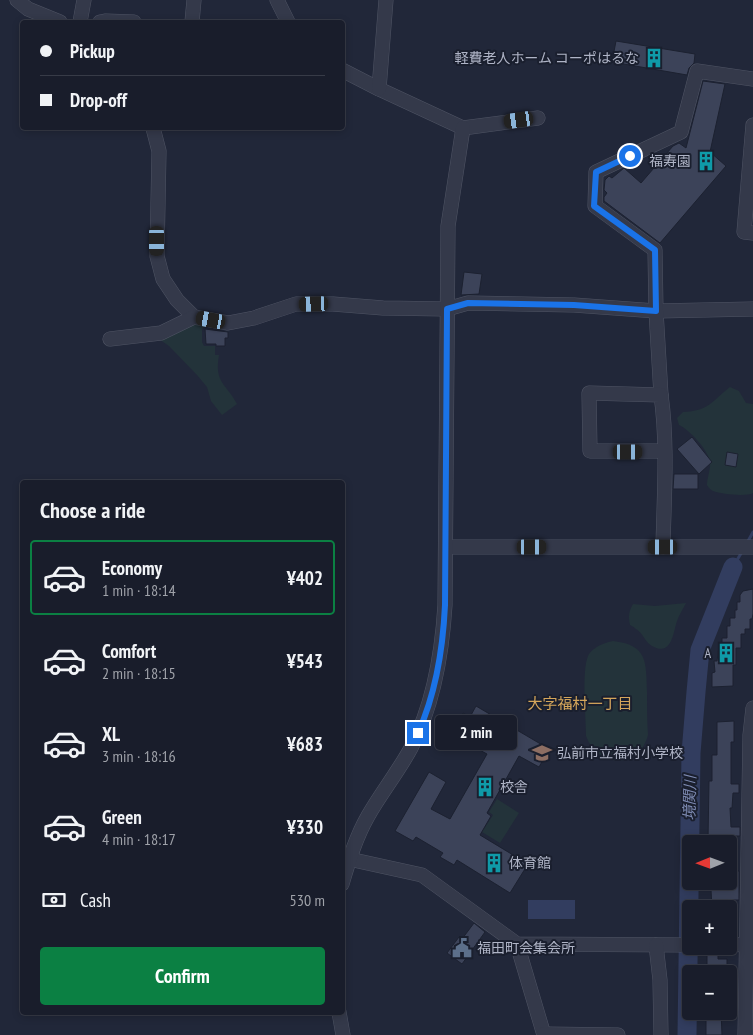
<!DOCTYPE html>
<meta charset="utf-8">
<style>
:root{--surface:#191d2b;--page:#262a37;--text:#f1f3f6;--muted:#9fa2a9;--line:#373b47;--accent:#0b8043}
body{margin:0;font-family:"PT Sans Narrow","Noto Sans JP",sans-serif;background:var(--page);color:var(--text);height:100vh;display:flex;flex-direction:column;font-size:19px;white-space:nowrap}
*{box-sizing:border-box;margin:0}
p{font-size:16px;color:var(--muted)}
.icon{flex:none;width:28px;height:28px;fill:none;stroke:currentColor;stroke-width:2;stroke-linecap:round;stroke-linejoin:round}
.map{position:relative;flex:1;overflow:hidden}
.panel{position:absolute;left:20px;top:480px;width:325px;height:535px;display:flex;flex-direction:column;background:var(--surface);border-radius:5px;box-shadow:0 2px 8px #0003,0 0 0 1px var(--line)}
.panel>*{flex:none}
.top-card{position:absolute;left:20px;top:20px;width:325px;height:110px;border-radius:5px;box-shadow:0 2px 8px #0003,0 0 0 1px var(--line);display:grid;align-content:center;height:110px;padding:0 20px;background:var(--surface)}
.needle{width:32px;rotate:269deg}
.tools{position:absolute;left:682px;top:835px;display:grid;gap:10px}
.tools a{display:grid;place-items:center;width:55px;height:55px;border-radius:5px;background:var(--surface);box-shadow:0 2px 8px #0003,0 0 0 1px var(--line);font-size:25px}
.end{position:absolute;width:22px;height:22px;margin:-11px;border:6px solid #1a73e8;background:#fff;box-shadow:0 0 0 2px #fff}
.from{border-radius:50%}
.bubble{position:absolute;height:35px;border-radius:5px;background:var(--surface);box-shadow:0 2px 8px #0003,0 0 0 1px var(--line);font-size:16px;font-weight:700;line-height:35px;text-align:center}
.car{position:absolute;width:15px;height:30px;margin:-15px -8px;border-radius:6px;box-shadow:0 0 4px 1px #0007;background:linear-gradient(#222 24%,#8ab4d8 0 40%,#222 0 76%,#8ab4d8 0 86%,#222 0)}
.top-card b{display:flex;align-items:center;gap:18px;height:48px;font-size:19px}
.top-card b+b{border-top:1px solid var(--line)}
.top-card i{width:12px;height:12px;background:var(--text)}
ul{padding:0;list-style:none}
li{display:flex;align-items:center;gap:15px;height:75px;margin:0 10px 8px;padding:0 10px;border:2px solid transparent;border-radius:5px}
li div{flex:1}
li b{display:block;font-size:19px}
li em{font-style:normal;font-weight:700}
li.on{border-color:var(--accent)}
li>.icon{width:45px;height:45px;stroke-width:1.5}
h2{padding:0 20px;font-size:22px;line-height:60px}
.pay{display:flex;align-items:center;gap:12px;height:55px;padding:0 20px;font-size:19px}
.pay p{margin-inline-start:auto}
.button{display:flex;gap:10px;margin-top:auto;padding:10px 20px}
.button a{flex:1;height:58px;border-radius:5px;background:var(--accent);color:#fff;font-size:20px;font-weight:700;line-height:58px;text-align:center}
.map>svg:first-child{display:block}
</style>
<div class="map">
<svg width="753" height="1035" viewBox="0 0 753 1035">
<rect width="100%" height="100%" fill="#212739"/>
<g fill="#23333a">
<path d="M195 321 206 325 202 329V342L204 346H215V355H219C214 383 226 383 237 404L222 415 211 401 207 387 197 375 169 346 156 337Z"/>
<path d="M730 387 739 391 746 403 753 404V493C746 497 721 494 713 491 711 490 708 487 707 485 707 478 711 468 710 462 708 450 690 430 679 425L677 418 683 412C709 411 711 402 730 387Z"/>
<path d="M686 603C683 609 679 615 677 621 673 633 672 657 652 646 645 642 643 633 636 629 634 627 632 626 630 625 628 616 629 611 633 604L655 606Z"/>
<path d="M613 641C648 645 646 662 647 692 647 706 647 721 648 735 639 770 598 768 586 736 586 718 581 667 589 654 595 646 604 643 613 641Z"/>
<polygon points="497,799 519,813 500,843 482,832 493,815 489,812"/>
</g>
<rect fill="#323d5f" x="528" y="900" width="47" height="19"/>
<g fill="none" stroke-linecap="round" stroke-linejoin="round">
<g stroke="#323d5f" stroke-width="3">
<polyline points="747,543 753,532"/>
<polyline points="733,567 743,550"/>
</g>
<polyline stroke="#323d5f" stroke-width="19" points="687,1035 691,753 696,692 700,650 733,567"/>
</g>
<g fill="#3c4359" stroke="#1c2130">
<polygon points="616,41 695,54 694,63 689,68 687,75 612,62"/>
<polygon points="703,81 725,84 710,152 726,166 660,243 604,201 604,197 607,193 604,190 605,180 609,176 612,178 624,168 641,183 673,146 679,143 686,148"/>
<polygon points="464,272 482,274 479,294 461,295"/>
<polygon points="205,329 228,332 228,338 225,338 225,346 216,346 216,344 206,344"/>
<polygon points="692,437 712,462 699,474 677,449"/>
<polygon points="727,452 738,454 736,467 725,465"/>
<polygon points="674,474 698,474 698,489 673,489"/>
<polygon points="753,589 753,614 752,619 750,619 750,629 745,629 745,634 741,634 741,648 736,648 736,665 733,665 733,686 712,687 712,673 715,672 714,661 717,661 719,646 722,646 722,638 727,638 727,626 730,626 730,618 735,618 735,610 737,610 737,602 740,602 740,595 743,591"/>
<polygon points="476,706 544,746 537,757 543,760 539,767 519,756 487,813 491,816 480,835 528,864 510,893 457,860 454,865 440,857 443,853 416,837 413,841 395,831 429,772 446,782 431,809 450,819 487,754 474,747 481,736 458,723 463,713 470,717"/>
<polygon points="734,721 734,742 731,742 731,784 739,784 739,793 733,793 732,808 730,808 731,827 740,827 740,836 735,836 735,840 708,840 709,781 712,781 712,755 717,755 717,722"/>
<polygon points="729,871 739,871 739,900 729,900 729,909 712,909 711,890 709,890 709,881 729,881"/>
<polygon points="474,923 485,932 462,964 447,953 459,937 462,939"/>
<polygon points="707,953 718,953 718,959 727,959 727,974 707,974"/>
<polygon points="706,1011 721,1011 722,1035 706,1035"/>
</g>
<g fill="none" stroke-linecap="round" stroke-linejoin="round">
<defs>
<g id="minor">
<polyline points="17,0 28,9 60,22"/>
<polyline points="277,0 288,22"/>
<polyline points="80,22 84,0"/>
<polyline points="100,22 105,21 134,22"/>
<polyline points="192,22 194,0"/>
<polyline points="342,70 379,89 463,128 538,118"/>
<polyline points="379,89 386,0"/>
<polyline points="753,125 744,232 753,233"/>
<polyline points="153,128 159,151 157,256 163,279 177,300 194,317"/>
<polyline points="110,339 161,333 194,317 228,323 254,318 296,304 333,304 383,308 447,309 468,303 574,305 656,311 753,309"/>
<polyline points="661,395 656,311 655,250 595,206 596,172 681,132 697,71 753,79"/>
<polyline points="446,547 753,547"/>
<path d="M663 547C664 497 668 445 661 395L589 393 590 451H665"/>
<polyline points="349,859 422,875 517,944 691,945"/>
<path d="M342 884C349 860 356 837 368 816 381 793 398 772 411 748 434 704 442 654 445 605L448 226 463 128"/>
<polyline points="517,944 544,1035"/>
<polyline points="656,945 660,980 661,1035"/>
<polyline points="729,945 753,944"/>
<polyline points="339,1012 343,1035"/>
<polyline points="544,1034 618,1035"/>
<polyline points="745,1035 750,735 753,708"/>
</g>
</defs>
<use href="#minor" stroke="#4f5464" stroke-width="15"/>
<use href="#minor" stroke="#34394a" stroke-width="14"/>
</g>
<g fill="none" stroke-linecap="round" stroke-linejoin="round">
<path stroke="#1a73e8" stroke-width="6" d="M418 733C436 693 443 648 445 605L447 309 468 303 574 305 656 311 655 250 594 206 596 172 630 156"/>
</g>
<defs>
<symbol id="building-bare" viewBox="-9 -9 18 18"><path d="M-4-6H4V6H1V3H-1V6H-4ZM-2.5-4.3h1.7v1.8h-1.7ZM.8-4.3h1.7v1.8H.8ZM-2.5-1h1.7V.8h-1.7ZM.8-1h1.7V.8H.8Z" fill="#0f9aa8" stroke="#1a1f2e" stroke-width="2.5" paint-order="stroke"/></symbol>
<symbol id="school-bare" viewBox="-9 -9 18 18"><path d="M0-5L7-2L0 1L-7-2ZM-4 1L0 2.5L4 1V4Q0 6-4 4Z" fill="#8d6e63" stroke="#1a1f2e" stroke-width="2.5" paint-order="stroke"/></symbol>
<symbol id="civic-bare" viewBox="-9 -9 18 18"><path d="M-.6-6.5H3V-4.5H.6V-3L4-1V1h2V6H-6V1h2V-1L-.6-3ZM-1.2 2.5V6h2.4V2.5Z" fill="#5c6f8a" stroke="#1a1f2e" stroke-width="2.5" paint-order="stroke"/></symbol>
</defs>
<g fill-rule="evenodd">
<use href="#building-bare" x="640" y="44" width="28" height="28"/>
<use href="#building-bare" x="692" y="147" width="28" height="28"/>
<use href="#building-bare" x="712" y="639" width="28" height="28"/>
<use href="#school-bare" x="528" y="739" width="28" height="28"/>
<use href="#building-bare" x="471" y="773" width="28" height="28"/>
<use href="#building-bare" x="480" y="849" width="28" height="28"/>
<use href="#civic-bare" x="448" y="934" width="28" height="28"/>
</g>
<g text-anchor="middle" stroke-width="4" stroke-linejoin="round" paint-order="stroke">
<g font-size="14" fill="#afb4c6" stroke="#1a1f2e" text-anchor="start">
<text x="639" y="63" text-anchor="end">軽費老人ホーム コーポはるな</text>
<text x="691" y="166" text-anchor="end">福寿園</text>
<text x="711" y="658" text-anchor="end">A</text>
<text x="557" y="758">弘前市立福村小学校</text>
<text x="500" y="792">校舎</text>
<text x="509" y="868">体育館</text>
<text x="477" y="953">福田町会集会所</text>
</g>
<g font-size="15" fill="#d5a65b" stroke="#1a1f2e">
<text x="580" y="709">大字福村一丁目</text>
</g>
<g font-size="15" font-style="italic" fill="#7e8bb3" stroke="#1a1f2e">
<text transform="translate(690 798) rotate(-89)" y="5">境関川</text>
</g>
</g>
</svg>
<div class="tools">
<a><svg class="needle" viewBox="-14 -14 28 28"><path d="M0-13l5 13h-10z" fill="#e53935"/><path d="M0 13l5-13h-10z" fill="#9fa2a9"/></svg></a>
<a>+</a>
<a>−</a>
</div>
<i class="end from" style="left:630px;top:156px"></i>
<i class="end" style="left:418px;top:733px"></i>
<div class="bubble" style="left:435px;top:715px;width:82px">2 min</div>
<i class="car" style="left:519px;top:120px;rotate:262deg"></i>
<i class="car" style="left:157px;top:241px;rotate:180deg"></i>
<i class="car" style="left:314px;top:304px;rotate:268deg"></i>
<i class="car" style="left:211px;top:320px;rotate:280deg"></i>
<i class="car" style="left:628px;top:452px;rotate:90deg"></i>
<i class="car" style="left:532px;top:547px;rotate:90deg"></i>
<i class="car" style="left:663px;top:547px;rotate:270deg"></i>
<div class="top-card">
<b><i class="from"></i>Pickup</b>
<b><i></i>Drop-off</b>
</div>
<section class="panel">
<h2>Choose a ride</h2>
<ul>
<li class="on"><svg class="icon" aria-label="car" viewBox="0 0 24 24"><path d="M5 17H2v-5l4-1 3-4h7l3 4 3 1v5h-3M9 17h6M6 11h13"/><circle cx="7" cy="17" r="2"/><circle cx="17" cy="17" r="2"/></svg><div><b>Economy</b><p>1 min · 18:14</p></div><em>¥402</em></li>
<li><svg class="icon" aria-label="car" viewBox="0 0 24 24"><path d="M5 17H2v-5l4-1 3-4h7l3 4 3 1v5h-3M9 17h6M6 11h13"/><circle cx="7" cy="17" r="2"/><circle cx="17" cy="17" r="2"/></svg><div><b>Comfort</b><p>2 min · 18:15</p></div><em>¥543</em></li>
<li><svg class="icon" aria-label="car" viewBox="0 0 24 24"><path d="M5 17H2v-5l4-1 3-4h7l3 4 3 1v5h-3M9 17h6M6 11h13"/><circle cx="7" cy="17" r="2"/><circle cx="17" cy="17" r="2"/></svg><div><b>XL</b><p>3 min · 18:16</p></div><em>¥683</em></li>
<li><svg class="icon" aria-label="car" viewBox="0 0 24 24"><path d="M5 17H2v-5l4-1 3-4h7l3 4 3 1v5h-3M9 17h6M6 11h13"/><circle cx="7" cy="17" r="2"/><circle cx="17" cy="17" r="2"/></svg><div><b>Green</b><p>4 min · 18:17</p></div><em>¥330</em></li>
</ul>
<div class="pay"><svg class="icon" aria-label="cash" viewBox="0 0 24 24"><path d="M3 7h18v10H3z"/><circle cx="12" cy="12" r="2"/></svg>Cash<p>530 m</p></div>
<div class="button"><a>Confirm</a></div>
</section>
</div>
